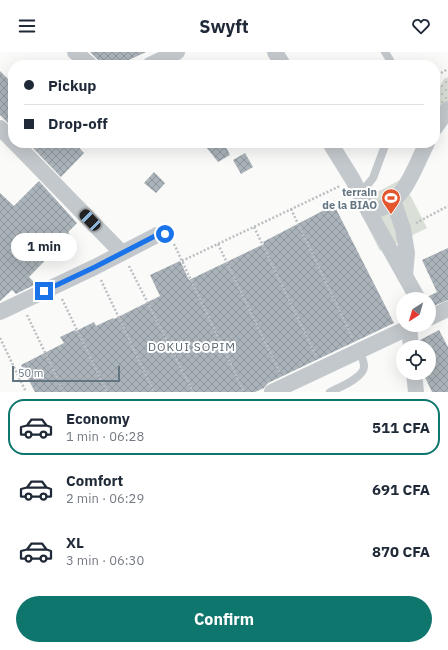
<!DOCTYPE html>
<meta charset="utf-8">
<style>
:root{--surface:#fff;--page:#f2f2f3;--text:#1f2937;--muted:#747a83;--line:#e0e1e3;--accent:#0f766e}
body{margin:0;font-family:"IBM Plex Sans",sans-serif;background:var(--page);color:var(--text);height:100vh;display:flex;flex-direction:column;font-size:15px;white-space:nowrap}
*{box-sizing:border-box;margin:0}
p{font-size:13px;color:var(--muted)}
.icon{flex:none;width:22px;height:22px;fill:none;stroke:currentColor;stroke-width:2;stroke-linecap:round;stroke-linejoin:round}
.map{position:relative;height:340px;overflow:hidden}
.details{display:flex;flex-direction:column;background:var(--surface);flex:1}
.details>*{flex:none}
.guide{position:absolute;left:8px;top:8px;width:432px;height:88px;border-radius:16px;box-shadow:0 4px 16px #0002;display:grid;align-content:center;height:88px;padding:0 16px;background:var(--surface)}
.needle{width:26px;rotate:217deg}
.fabs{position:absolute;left:396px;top:240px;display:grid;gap:8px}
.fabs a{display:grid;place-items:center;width:40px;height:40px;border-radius:50%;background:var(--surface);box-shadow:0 4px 16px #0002;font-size:20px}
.scale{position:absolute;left:12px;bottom:10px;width:108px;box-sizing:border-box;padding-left:4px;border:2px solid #657683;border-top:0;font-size:11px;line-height:14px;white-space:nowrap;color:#657683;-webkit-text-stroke:3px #fff;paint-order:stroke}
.end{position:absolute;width:18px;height:18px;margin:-9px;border:5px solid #1a73e8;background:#fff;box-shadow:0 0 0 2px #fff}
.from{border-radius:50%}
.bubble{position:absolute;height:28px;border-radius:14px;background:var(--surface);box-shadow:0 4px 16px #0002;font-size:13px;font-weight:800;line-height:28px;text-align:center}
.car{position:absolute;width:12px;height:24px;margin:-12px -6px;border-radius:5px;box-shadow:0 0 3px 1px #0007;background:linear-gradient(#222 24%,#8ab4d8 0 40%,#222 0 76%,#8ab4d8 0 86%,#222 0)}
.guide b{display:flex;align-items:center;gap:14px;height:38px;font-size:15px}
.guide b+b{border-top:1px solid var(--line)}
.guide i{width:10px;height:10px;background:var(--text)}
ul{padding:7px 0 0;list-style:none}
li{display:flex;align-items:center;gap:12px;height:56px;margin:0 8px 6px;padding:0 8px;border:2px solid transparent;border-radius:16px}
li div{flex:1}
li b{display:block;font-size:15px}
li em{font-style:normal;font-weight:800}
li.current{border-color:var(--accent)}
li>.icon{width:36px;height:36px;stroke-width:1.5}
.action{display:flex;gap:8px;margin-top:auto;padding:8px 16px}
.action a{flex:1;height:46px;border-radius:24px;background:var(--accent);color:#fff;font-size:16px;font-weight:800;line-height:46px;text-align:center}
header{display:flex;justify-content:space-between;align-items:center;height:52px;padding:0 16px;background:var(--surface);font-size:18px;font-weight:800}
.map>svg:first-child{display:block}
</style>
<header><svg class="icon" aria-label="menu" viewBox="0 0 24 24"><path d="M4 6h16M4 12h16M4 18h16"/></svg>Swyft<svg class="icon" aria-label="heart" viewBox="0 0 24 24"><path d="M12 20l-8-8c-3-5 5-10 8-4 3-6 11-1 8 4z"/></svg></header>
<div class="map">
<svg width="448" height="340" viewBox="0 0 448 340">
<defs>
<pattern id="grass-dots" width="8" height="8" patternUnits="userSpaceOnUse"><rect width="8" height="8" fill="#dadfd7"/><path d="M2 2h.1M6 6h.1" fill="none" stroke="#b4b9b4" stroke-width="1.8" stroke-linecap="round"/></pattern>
<pattern id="building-cross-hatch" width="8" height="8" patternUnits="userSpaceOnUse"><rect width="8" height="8" fill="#aab3b9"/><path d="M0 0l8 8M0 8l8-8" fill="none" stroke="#8e969c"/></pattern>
</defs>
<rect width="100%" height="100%" fill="#fafaf8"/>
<polygon fill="url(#grass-dots)" points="448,25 448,62 435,59 435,43 444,27"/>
<polygon fill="#dadfd7" points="402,127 427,176 380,199 356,151"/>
<g fill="url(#building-cross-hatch)">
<polygon points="90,0 146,0 118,13 103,13"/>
<polygon points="0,19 13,32 13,76 0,63"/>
<polygon points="28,91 75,91 84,101 61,125"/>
<polygon points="203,91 224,91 230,103 218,110"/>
<polygon points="245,101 253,115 241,122 233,108"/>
<polygon points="154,120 165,131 156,141 144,131"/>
<polygon points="39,129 77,171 68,180 70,183 29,225 36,232 16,242 12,238 0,249 0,141 14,154"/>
<polygon points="334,153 394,271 268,331 264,336 255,340 35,340 21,313 64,291 60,285 75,278 76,279 94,270 96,274 113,266 114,267 160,244 150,223 180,209 189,228 264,192 263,190"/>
<polygon points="448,196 448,248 431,255 429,247 427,247 427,245 437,240 422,208"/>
<polygon points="439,278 448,295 448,340 432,340 424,323 424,321 429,321 429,295 420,295 420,288"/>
</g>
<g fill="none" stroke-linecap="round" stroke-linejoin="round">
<g stroke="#bbbfc2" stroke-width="2.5" stroke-dasharray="2 2" stroke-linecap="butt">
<polyline points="441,21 448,17"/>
<polyline points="291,157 353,287"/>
<polyline points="416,171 448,154"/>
<polyline points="254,175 316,304"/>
<polyline points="174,192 244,340"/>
<polyline points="218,192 280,321"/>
<polyline points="182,209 340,134"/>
<polyline points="129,214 193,340"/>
<polyline points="101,228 154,340"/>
<polyline points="62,247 107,340"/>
<polyline points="27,263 64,340"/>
<polyline points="0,286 26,340"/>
</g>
<g stroke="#c3c8cc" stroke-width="8">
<polyline points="385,0 393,13"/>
<polyline points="360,142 373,126 386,91"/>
<path d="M330 340C338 336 365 325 364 314 364 309 361 303 359 299"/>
</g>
<g stroke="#c3c8cc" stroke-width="16">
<polyline points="75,0 90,13"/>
<polyline points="275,0 283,13"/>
<polyline points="150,13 177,0"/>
<polyline points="0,76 13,89"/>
<polyline points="435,76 448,57"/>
<polyline points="15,91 122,201"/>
<polyline points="330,91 353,128 369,160 418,247"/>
<polyline points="393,148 403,177 407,201 405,224"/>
<path d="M369 160C374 158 380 157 384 155 407 143 416 112 427 91"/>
<polyline points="0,260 95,215 157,183 165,182"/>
<polyline points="429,266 448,257"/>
<polyline points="409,275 411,295"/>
<polyline points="414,321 416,340"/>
<polyline points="272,340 414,273"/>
</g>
</g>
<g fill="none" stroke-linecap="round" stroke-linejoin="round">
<polyline stroke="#1a73e8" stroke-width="5" points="44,239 95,215 157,183 165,182"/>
</g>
<defs>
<symbol id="stadium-pin" viewBox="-11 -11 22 30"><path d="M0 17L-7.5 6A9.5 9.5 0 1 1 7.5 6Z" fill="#e4572e" stroke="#fff"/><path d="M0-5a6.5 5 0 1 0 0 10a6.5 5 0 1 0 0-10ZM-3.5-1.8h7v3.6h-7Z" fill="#fff"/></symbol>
</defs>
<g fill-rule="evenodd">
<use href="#stadium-pin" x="380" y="135" width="22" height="30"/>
</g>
<g text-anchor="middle" stroke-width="4" stroke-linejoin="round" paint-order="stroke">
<g font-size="11" font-weight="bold" fill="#657683" stroke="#fff" text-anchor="end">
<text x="377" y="144">terrain<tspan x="377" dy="13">de la BIAO</tspan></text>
</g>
<g font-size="12" letter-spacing="1" fill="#57646e" stroke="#fff">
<text x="192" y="299">DOKUI SOPIM</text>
</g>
</g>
</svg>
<div class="fabs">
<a><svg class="needle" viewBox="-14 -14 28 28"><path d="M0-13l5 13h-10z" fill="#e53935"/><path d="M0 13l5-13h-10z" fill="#747a83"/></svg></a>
<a><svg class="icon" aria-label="locate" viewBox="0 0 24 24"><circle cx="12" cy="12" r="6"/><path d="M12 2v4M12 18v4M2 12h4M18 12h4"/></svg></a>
</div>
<div class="scale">50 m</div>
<i class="end from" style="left:165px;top:182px"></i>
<i class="end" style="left:44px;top:239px"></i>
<div class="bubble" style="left:11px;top:181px;width:66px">1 min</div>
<i class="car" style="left:90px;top:168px;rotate:316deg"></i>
<div class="guide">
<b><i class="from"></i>Pickup</b>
<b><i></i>Drop-off</b>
</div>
</div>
<section class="details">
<ul>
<li class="current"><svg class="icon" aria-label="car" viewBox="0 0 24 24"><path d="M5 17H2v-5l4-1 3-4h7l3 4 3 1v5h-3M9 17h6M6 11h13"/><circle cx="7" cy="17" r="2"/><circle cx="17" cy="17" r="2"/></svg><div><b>Economy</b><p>1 min · 06:28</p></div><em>511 CFA</em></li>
<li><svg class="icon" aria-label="car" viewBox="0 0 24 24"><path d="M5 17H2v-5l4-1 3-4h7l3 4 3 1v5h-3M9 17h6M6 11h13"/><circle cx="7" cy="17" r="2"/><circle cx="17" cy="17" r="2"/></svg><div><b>Comfort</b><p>2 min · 06:29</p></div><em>691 CFA</em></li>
<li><svg class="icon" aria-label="car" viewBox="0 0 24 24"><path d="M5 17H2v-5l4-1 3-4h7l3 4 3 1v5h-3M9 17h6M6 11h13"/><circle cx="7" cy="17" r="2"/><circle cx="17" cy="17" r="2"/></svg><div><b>XL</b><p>3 min · 06:30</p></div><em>870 CFA</em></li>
</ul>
<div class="action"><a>Confirm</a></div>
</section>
